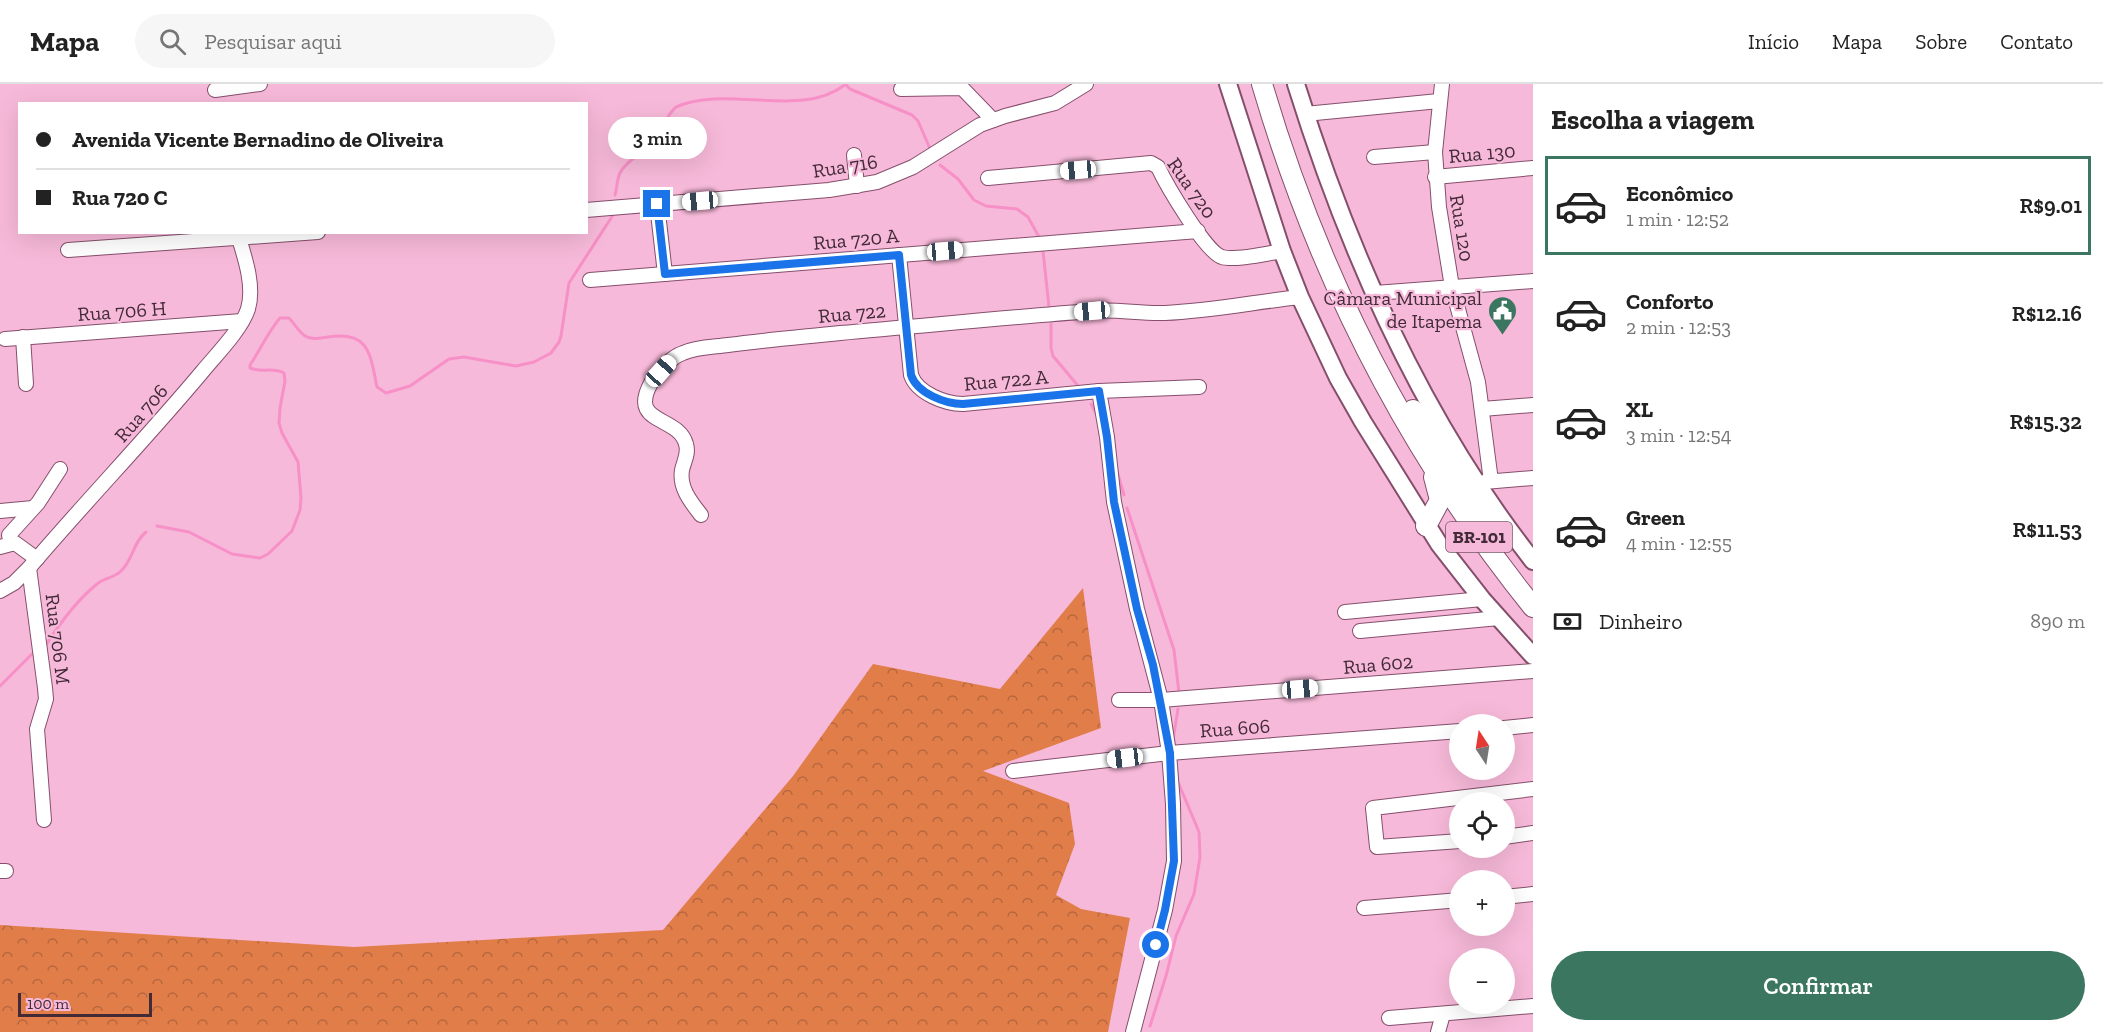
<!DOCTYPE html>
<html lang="pt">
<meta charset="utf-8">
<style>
:root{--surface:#fff;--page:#f6f6f6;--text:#222;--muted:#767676;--line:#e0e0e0;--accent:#3b7660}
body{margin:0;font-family:"Zilla Slab",serif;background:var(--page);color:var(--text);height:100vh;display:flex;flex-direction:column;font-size:22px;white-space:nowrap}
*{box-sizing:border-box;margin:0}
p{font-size:20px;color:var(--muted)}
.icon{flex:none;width:33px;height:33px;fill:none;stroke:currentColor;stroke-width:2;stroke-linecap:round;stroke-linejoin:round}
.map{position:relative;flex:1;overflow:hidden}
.panel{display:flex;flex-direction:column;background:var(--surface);width:570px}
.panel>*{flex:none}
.banner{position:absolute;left:18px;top:18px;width:570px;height:132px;border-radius:0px;box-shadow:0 6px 24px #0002;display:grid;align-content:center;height:132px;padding:0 18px;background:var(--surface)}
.needle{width:39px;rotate:348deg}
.fabs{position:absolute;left:1449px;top:630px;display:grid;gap:12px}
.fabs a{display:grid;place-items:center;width:66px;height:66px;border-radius:50%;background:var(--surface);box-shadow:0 6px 24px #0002;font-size:30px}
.scale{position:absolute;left:18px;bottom:15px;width:134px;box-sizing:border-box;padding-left:6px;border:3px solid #422a37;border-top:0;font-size:16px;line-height:21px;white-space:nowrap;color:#422a37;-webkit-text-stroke:4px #f7b9d9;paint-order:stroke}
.end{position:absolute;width:27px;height:27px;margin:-14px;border:8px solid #1a73e8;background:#fff;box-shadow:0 0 0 3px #fff}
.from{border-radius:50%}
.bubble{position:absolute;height:42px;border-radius:21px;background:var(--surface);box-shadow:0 6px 24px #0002;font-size:20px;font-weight:600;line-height:42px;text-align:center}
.car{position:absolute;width:18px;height:36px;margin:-18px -9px;border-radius:8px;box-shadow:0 0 4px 2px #0007;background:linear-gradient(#fff 24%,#345 0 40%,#fff 0 76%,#345 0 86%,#fff 0)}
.banner b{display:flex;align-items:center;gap:21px;height:57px;font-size:22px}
.banner b+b{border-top:2px solid var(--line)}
.banner i{width:15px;height:15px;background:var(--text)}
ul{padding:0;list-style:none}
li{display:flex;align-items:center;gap:18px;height:99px;margin:0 12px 9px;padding:0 6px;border:3px solid transparent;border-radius:0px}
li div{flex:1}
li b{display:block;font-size:22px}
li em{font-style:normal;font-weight:600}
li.active{border-color:var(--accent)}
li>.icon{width:54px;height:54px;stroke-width:1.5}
h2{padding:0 18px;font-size:27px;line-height:72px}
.pay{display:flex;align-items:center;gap:15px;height:66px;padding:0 18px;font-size:22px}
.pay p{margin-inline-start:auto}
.primary-button{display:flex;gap:12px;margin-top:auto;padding:12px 18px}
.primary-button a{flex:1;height:69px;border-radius:36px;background:var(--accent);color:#fff;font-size:24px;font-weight:600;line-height:69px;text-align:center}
header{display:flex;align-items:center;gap:36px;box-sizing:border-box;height:84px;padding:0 30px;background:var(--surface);border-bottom:2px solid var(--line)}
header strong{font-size:28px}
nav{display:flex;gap:33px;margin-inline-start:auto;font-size:21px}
.search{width:420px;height:54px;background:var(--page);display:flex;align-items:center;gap:15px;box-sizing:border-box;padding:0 21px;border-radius:33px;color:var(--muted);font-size:22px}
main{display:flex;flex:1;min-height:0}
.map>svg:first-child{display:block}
</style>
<header>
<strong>Mapa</strong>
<div class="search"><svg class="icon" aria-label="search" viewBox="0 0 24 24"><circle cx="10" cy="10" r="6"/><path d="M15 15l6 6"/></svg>Pesquisar aqui</div>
<nav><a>Início</a><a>Mapa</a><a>Sobre</a><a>Contato</a></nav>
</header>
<main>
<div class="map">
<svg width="1533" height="948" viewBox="0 0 1533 948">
<defs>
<pattern id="forest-crowns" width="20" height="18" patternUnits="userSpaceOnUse" patternTransform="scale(1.5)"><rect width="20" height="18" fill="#e07d49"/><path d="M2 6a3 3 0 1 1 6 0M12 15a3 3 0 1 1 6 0" fill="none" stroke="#b7673e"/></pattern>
</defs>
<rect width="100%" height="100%" fill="#f7b9d9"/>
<polygon fill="url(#forest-crowns)" points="1083,504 1101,644 983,687 1069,719 1075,760 1056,811 1081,825 1130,834 1108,948 0,948 0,841 354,863 663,846 793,692 873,580 1000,605"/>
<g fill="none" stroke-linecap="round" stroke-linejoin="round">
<g stroke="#f690c7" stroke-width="3">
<polyline points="846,1 850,5 912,31 918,37 931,67"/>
<polyline points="940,81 958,95 974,116 986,122 1017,125 1028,133 1039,153"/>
<path d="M615 111C617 104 617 95 620 89 627 75 645 69 653 58 662 46 665 33 676 23 727 0 801 36 846 0"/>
<polyline points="1043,167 1049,223"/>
<polyline points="1051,240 1051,264 1053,272 1079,303"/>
<polyline points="1091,320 1098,333"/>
<polyline points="1117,387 1124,411"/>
<polyline points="1127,424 1174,566 1179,609"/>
<path d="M157 442 189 448 232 470 260 474 268 470 292 447 300 426 301 414 298 378 282 349 279 339 280 324 285 297 284 289C273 283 262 289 250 284V281C260 266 268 248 280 234H289C294 239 299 248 305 252 312 256 320 254 328 253 370 247 370 270 377 303L386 309 410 302 449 275 464 273 516 282 534 278 551 269 559 258 561 252 569 199 613 131"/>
<path d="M46 561C60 539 76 517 97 500 104 494 114 494 121 487 133 476 133 458 146 448"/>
<polyline points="0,602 32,570"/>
<polyline points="1173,656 1178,625"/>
<polyline points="1150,942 1166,892 1176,852 1194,810 1200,773 1199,748 1178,698"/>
</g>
<defs>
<g id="minor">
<polyline points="1442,0 1435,68 1439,123 1452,203 1478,298 1491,397"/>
<polyline points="901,5 962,4 993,36"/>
<polyline points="215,6 260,0"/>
<polyline points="1305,30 1439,17"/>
<polyline points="854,71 857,102"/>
<polyline points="1374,73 1435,68"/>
<polyline points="1435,93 1533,84"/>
<path d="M988 94 1151 79 1158 83C1166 100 1206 169 1222 173 1234 177 1269 169 1282 167"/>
<polyline points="657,120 665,190"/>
<polyline points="586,126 829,106 877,98 913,83 980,41 1005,32 1055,19 1086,0"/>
<polyline points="68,166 318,148"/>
<path d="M899 171 911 291C917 309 945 320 963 320L1099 307 1199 303"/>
<polyline points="590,196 1198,147"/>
<polyline points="1375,209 1533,197"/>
<polyline points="23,253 26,300"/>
<polyline points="5,255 242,237"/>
<polyline points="1099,307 1107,353 1114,418 1137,525 1161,616 1169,669 1173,720 1174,777 1165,826 1133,948"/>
<polyline points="1482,325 1533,321"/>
<polyline points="1484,398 1533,394"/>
<polyline points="0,427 33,424"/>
<path d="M701 431C691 418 679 404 682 386 684 377 689 370 686 360 678 331 628 341 651 299 657 288 671 273 683 269 696 263 713 263 728 261 765 256 802 253 840 249 924 242 1008 233 1093 227 1117 225 1141 230 1165 229 1210 227 1255 218 1300 213"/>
<polyline points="11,460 9,451 38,419 60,385"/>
<polyline points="0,463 15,459 37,475"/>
<polyline points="29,484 45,604 46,615 37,645 44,736"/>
<path d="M0 507 14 499 29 484C85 418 146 355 202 288 216 271 241 246 248 225 255 201 244 171 237 148"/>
<polyline points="1345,528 1482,515"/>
<polyline points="1360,547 1499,534"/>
<polyline points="1119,616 1161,616 1533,587"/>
<polyline points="1504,644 1533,641"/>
<polyline points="1013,687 1169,669 1460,647"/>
<polyline points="1504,753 1533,749"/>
<polyline points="1460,757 1377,763 1373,724 1533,705"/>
<polyline points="0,787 6,787"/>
<polyline points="1504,813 1533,810"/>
<polyline points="1364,824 1460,816"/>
<polyline points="1389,934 1533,922"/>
<polyline points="1438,948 1443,930"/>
</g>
<g id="major">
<polyline points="1228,0 1282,167 1300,213 1338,294 1363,338 1439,460 1482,515 1533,572"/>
<path d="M1296 0C1348 167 1424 339 1533 477"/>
</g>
<g id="highway">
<path d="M1262 0C1318 191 1408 368 1533 523"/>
<polyline points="1413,326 1459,399 1499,457"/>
<polyline points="1426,442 1440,416 1434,393"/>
</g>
</defs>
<use href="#minor" stroke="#854f6c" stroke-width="16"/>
<use href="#major" stroke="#854f6c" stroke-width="20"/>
<use href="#highway" stroke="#854f6c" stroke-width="22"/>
<use href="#minor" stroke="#fff" stroke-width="14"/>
<use href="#major" stroke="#fff" stroke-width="16"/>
<use href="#highway" stroke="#fff" stroke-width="20"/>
</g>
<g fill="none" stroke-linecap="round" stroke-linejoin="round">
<path stroke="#1a73e8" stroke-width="8" d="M657 120 665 190 899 171 911 291C917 309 945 320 963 320L1099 307 1107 353 1114 418 1137 525 1153 581 1170 669 1174 777 1165 826 1156 861"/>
</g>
<defs>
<symbol id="civic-pin" viewBox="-11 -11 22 30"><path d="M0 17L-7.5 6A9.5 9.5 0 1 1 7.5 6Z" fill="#3b7660" stroke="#f7b9d9"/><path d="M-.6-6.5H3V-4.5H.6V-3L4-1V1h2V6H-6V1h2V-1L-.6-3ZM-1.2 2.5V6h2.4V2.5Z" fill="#fff"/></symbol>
</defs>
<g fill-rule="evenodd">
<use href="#civic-pin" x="1486" y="210" width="33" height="45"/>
</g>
<g text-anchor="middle" stroke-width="4.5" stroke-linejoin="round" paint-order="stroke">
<rect fill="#f7b9d9" stroke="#785568" stroke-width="1.5" x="1446" y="438" width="66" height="30" rx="4.5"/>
<g font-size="18" font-weight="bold" fill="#422a37">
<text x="1479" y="459">BR-101</text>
</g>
<g font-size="20" fill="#422a37" stroke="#f7b9d9">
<text transform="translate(1482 69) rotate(-5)" y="7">Rua 130</text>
<text transform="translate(845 82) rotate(-9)" y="7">Rua 716</text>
<text transform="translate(1192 104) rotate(55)" y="7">Rua 720</text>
<text transform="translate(1462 144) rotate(81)" y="7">Rua 120</text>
<text transform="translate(856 155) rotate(-5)" y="7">Rua 720 A</text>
<text transform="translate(122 227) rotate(-4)" y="7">Rua 706 H</text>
<text transform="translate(852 229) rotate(-5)" y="7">Rua 722</text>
<text transform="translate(1006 296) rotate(-5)" y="7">Rua 722 A</text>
<text transform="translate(141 329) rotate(-49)" y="7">Rua 706</text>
<text transform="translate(58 555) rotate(83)" y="7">Rua 706 M</text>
<text transform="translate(1378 580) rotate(-5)" y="7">Rua 602</text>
<text transform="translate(1235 644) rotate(-4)" y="7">Rua 606</text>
</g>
<g font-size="20" fill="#422a37" stroke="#f7b9d9" text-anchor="end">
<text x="1482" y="221">Câmara Municipal<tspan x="1482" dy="23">de Itapema</tspan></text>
</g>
</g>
</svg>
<div class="fabs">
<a><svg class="needle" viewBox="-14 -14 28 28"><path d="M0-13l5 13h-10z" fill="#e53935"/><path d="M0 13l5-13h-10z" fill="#767676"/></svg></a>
<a><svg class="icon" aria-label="locate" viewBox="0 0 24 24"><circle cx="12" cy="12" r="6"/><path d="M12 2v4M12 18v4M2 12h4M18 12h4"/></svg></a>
<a>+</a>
<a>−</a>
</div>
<div class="scale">100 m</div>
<i class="end from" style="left:1156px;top:861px"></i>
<i class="end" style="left:657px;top:120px"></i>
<div class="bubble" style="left:608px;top:33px;width:99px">3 min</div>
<i class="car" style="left:1078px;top:86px;rotate:265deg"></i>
<i class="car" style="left:700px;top:117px;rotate:265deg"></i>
<i class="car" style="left:945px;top:167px;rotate:85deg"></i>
<i class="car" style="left:1092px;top:227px;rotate:265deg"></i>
<i class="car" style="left:661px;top:287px;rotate:42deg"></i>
<i class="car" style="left:1300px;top:605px;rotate:85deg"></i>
<i class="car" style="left:1125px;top:674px;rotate:263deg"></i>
<div class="banner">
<b><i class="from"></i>Avenida Vicente Bernadino de Oliveira</b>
<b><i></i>Rua 720 C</b>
</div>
</div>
<section class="panel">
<h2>Escolha a viagem</h2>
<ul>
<li class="active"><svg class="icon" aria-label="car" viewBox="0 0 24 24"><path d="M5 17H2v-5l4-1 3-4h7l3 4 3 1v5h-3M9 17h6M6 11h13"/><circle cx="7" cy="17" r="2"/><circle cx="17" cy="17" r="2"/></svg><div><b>Econômico</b><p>1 min · 12:52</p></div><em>R$9.01</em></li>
<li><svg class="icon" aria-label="car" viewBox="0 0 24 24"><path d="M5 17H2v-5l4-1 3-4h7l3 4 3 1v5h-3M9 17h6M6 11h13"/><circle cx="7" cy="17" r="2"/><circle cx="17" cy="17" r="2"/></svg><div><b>Conforto</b><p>2 min · 12:53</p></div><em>R$12.16</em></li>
<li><svg class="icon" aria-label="car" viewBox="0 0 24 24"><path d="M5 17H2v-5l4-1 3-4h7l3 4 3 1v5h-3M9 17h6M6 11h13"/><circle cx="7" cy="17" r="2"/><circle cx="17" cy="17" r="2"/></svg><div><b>XL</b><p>3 min · 12:54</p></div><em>R$15.32</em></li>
<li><svg class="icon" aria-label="car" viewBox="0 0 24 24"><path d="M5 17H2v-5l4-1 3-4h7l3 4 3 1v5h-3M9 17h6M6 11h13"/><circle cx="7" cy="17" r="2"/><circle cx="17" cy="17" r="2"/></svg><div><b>Green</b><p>4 min · 12:55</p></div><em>R$11.53</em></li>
</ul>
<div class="pay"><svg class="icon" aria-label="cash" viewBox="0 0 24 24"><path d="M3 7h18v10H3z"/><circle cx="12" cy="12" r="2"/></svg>Dinheiro<p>890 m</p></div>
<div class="primary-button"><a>Confirmar</a></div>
</section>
</main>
